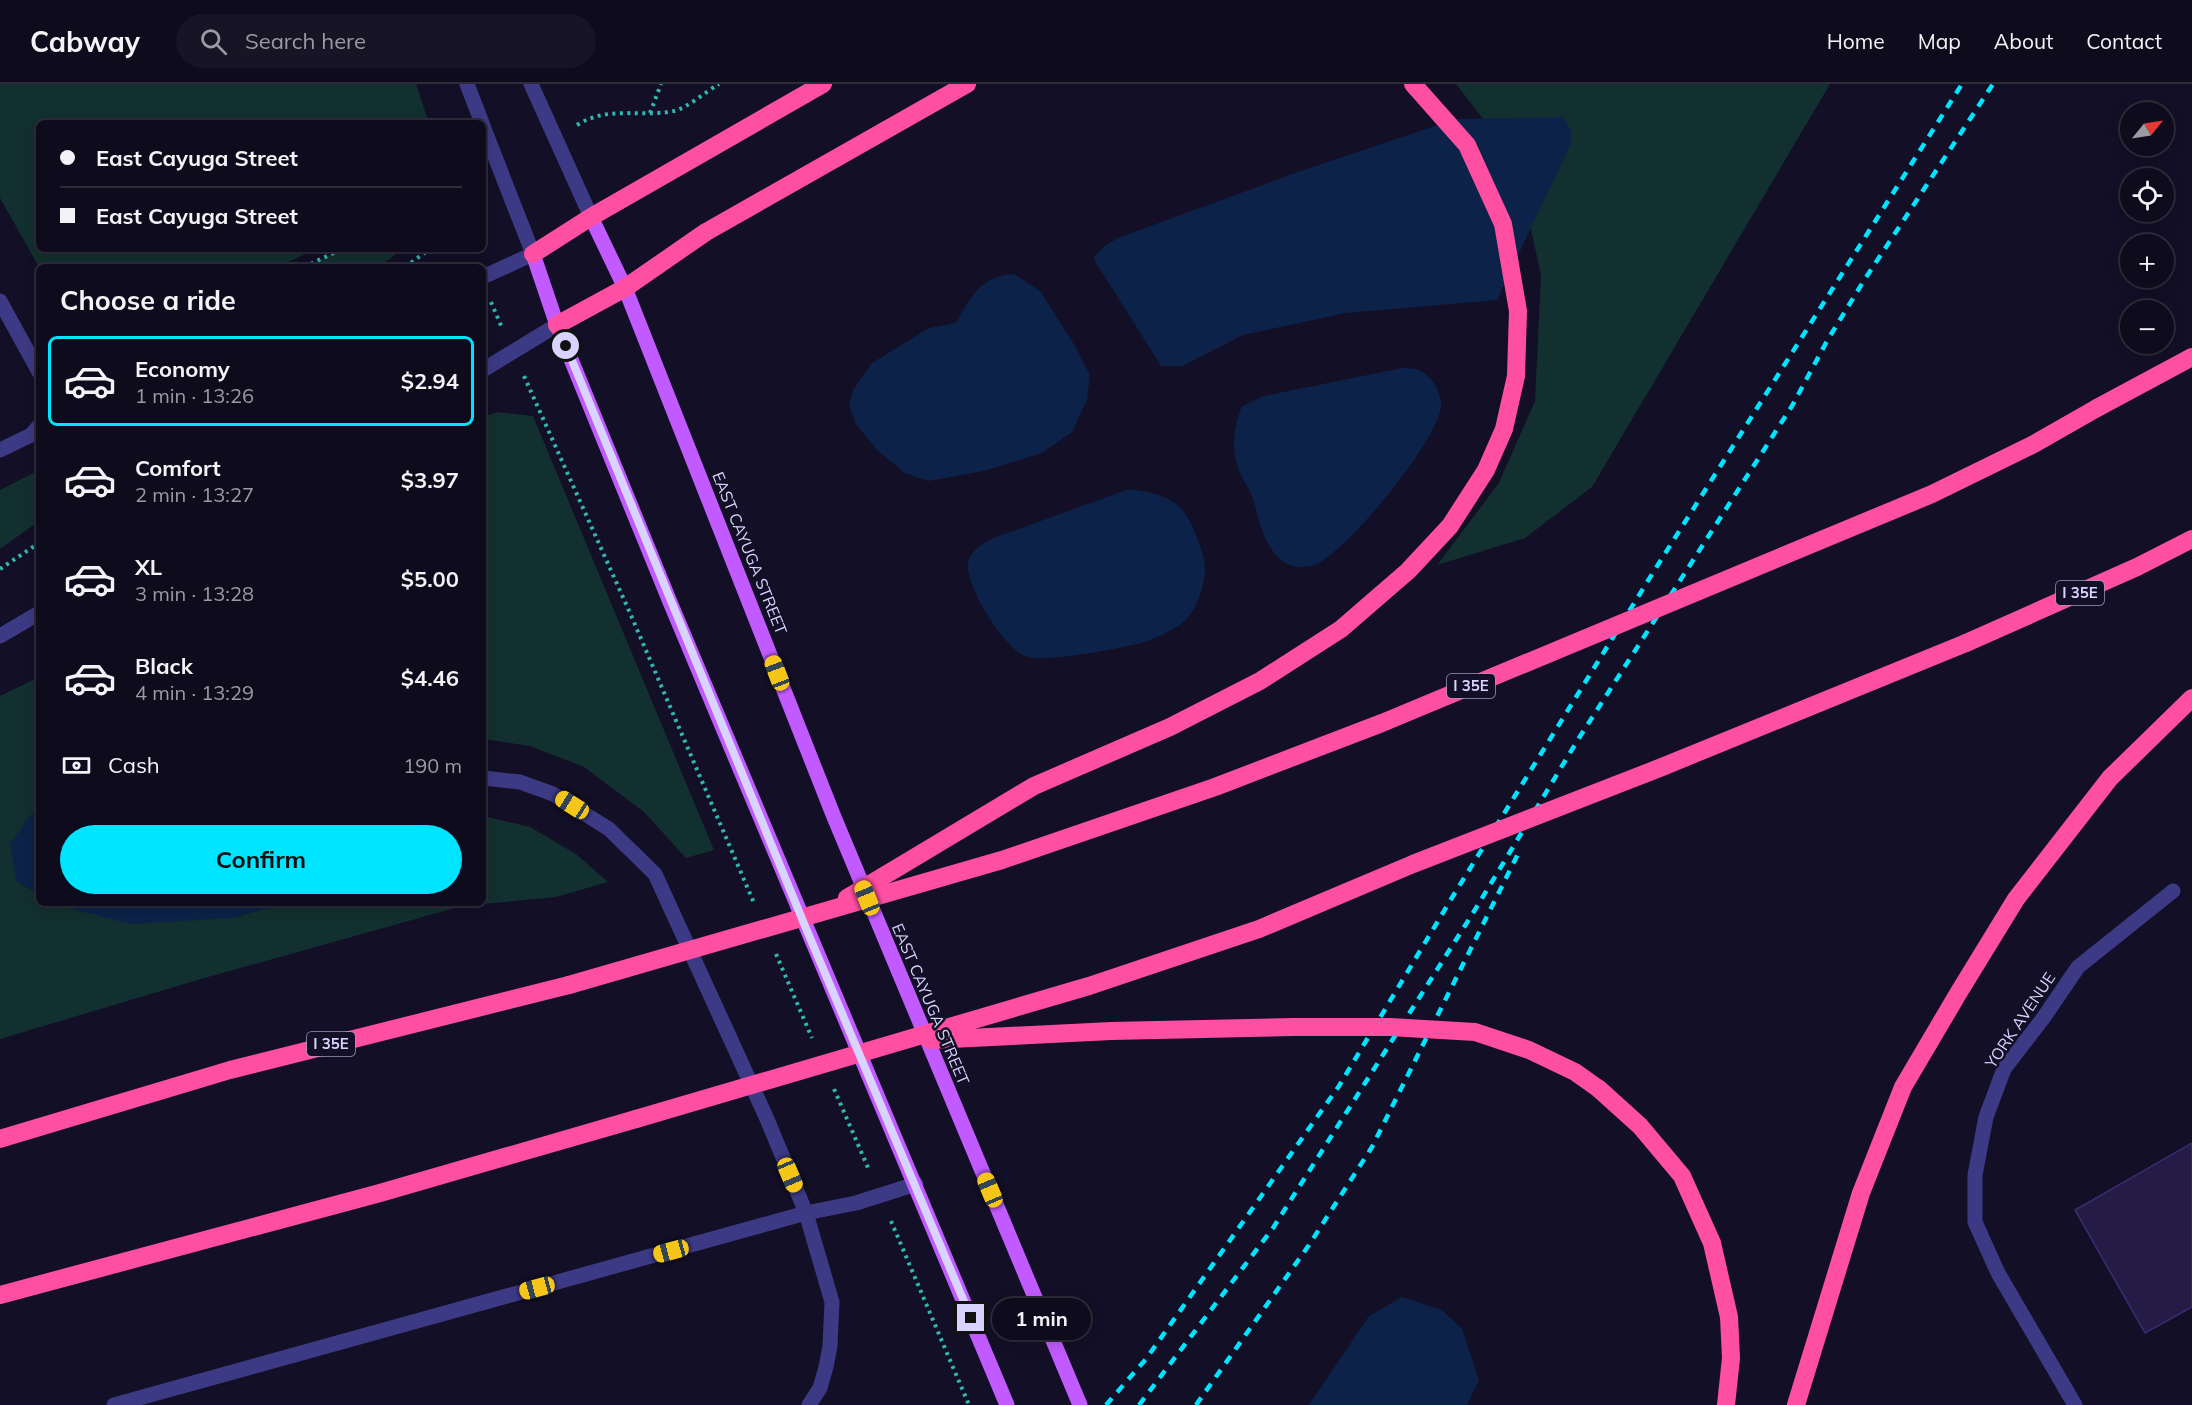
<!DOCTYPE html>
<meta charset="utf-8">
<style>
:root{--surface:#0e0b1c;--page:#171425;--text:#f1f3f6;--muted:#9b9ba3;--line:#2e2b3b;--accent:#00e5ff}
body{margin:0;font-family:Mulish,sans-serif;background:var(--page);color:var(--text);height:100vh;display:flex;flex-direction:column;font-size:22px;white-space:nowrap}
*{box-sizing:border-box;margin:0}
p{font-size:20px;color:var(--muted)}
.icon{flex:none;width:33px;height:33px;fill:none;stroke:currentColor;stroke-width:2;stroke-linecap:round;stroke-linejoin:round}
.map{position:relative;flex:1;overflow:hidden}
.side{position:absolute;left:36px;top:180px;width:450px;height:642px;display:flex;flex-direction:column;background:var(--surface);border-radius:9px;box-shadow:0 3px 15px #0003,0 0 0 2px var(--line)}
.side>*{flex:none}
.banner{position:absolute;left:36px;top:36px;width:450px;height:132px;border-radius:9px;box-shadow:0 3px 15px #0003,0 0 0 2px var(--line);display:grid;align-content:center;height:132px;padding:0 24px;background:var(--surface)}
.needle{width:39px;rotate:60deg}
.fabs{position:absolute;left:2120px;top:18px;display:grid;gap:12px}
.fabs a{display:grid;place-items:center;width:54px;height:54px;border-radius:50%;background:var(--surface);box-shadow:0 3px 15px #0003,0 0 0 2px var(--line);font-size:30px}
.end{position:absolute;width:27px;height:27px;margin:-14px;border:8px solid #d9d4ff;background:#111;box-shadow:0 0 0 3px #111}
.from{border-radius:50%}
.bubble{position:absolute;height:42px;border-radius:21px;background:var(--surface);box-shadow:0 3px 15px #0003,0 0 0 2px var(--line);font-size:20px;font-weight:700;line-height:42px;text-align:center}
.car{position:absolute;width:18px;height:36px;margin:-18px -9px;border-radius:8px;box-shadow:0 0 4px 2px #0007;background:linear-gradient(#f5c518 24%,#345 0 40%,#f5c518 0 76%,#345 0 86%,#f5c518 0)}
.banner b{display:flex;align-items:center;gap:21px;height:57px;font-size:22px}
.banner b+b{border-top:2px solid var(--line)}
.banner i{width:15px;height:15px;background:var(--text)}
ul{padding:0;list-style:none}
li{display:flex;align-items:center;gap:18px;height:90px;margin:0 12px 9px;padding:0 12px;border:3px solid transparent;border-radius:9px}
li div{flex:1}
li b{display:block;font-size:22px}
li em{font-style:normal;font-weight:700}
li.selected{border-color:var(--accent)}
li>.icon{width:54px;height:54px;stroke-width:1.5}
h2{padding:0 24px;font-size:27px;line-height:72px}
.pay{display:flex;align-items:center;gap:15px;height:66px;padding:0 24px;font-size:22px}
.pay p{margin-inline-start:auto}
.action{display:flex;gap:12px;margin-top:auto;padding:12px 24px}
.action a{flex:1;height:69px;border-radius:36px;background:var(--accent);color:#111;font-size:24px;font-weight:700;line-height:69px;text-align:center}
header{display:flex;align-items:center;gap:36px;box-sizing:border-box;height:84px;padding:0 30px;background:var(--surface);border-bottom:2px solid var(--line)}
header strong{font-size:28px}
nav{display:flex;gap:33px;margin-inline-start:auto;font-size:21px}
.search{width:420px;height:54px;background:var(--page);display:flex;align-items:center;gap:15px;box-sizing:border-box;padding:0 21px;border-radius:33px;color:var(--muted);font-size:22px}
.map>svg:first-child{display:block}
</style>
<header>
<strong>Cabway</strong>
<div class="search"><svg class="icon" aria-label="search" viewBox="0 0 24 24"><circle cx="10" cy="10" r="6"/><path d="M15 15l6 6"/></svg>Search here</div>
<nav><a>Home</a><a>Map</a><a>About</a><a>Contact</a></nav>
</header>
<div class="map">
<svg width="2192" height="1321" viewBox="0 0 2192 1321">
<rect width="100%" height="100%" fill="#130f26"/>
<g fill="#12302f">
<polygon points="0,0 416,0 429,39 39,39 39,165 316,165 278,183 39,183 0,114"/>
<polygon points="1456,0 1830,0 1592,403 1525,454 1437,481 1499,399 1535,317 1541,191 1516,78"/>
<polygon points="343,165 403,165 379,183 306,183"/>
<polygon points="497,328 533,332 714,766 686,774 644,728 584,683 530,662 483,655 483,333"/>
<polygon points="39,386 39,437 0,465 0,406"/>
<polygon points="39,593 39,726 29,733 16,796 39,811 39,819 232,834 284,819 483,819 483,732 530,743 576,770 608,798 556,813 462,822 201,895 0,955 0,612"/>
</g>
<g fill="#0c2248">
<polygon points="1563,33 1571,46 1571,59 1497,216 1346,229 1243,251 1182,282 1161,282 1093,174 1103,163 1118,154 1295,89 1456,35"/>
<path d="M1014 190 1040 207 1075 262 1090 291 1087 316 1072 348 1042 369 984 387 928 397 905 389 878 367 856 340 849 322 853 306 872 279 929 244 956 239C971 212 981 192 1014 190Z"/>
<path d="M1402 284C1407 284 1412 284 1416 285 1431 289 1443 310 1441 324 1434 361 1351 462 1317 480 1314 482 1308 482 1304 483 1275 486 1261 450 1256 426 1253 408 1244 400 1238 384 1231 364 1234 341 1242 322L1264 312Z"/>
<path d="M1129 405C1148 408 1165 410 1180 423 1185 428 1189 436 1192 442 1198 455 1205 472 1205 486 1204 505 1196 531 1178 542 1167 549 1150 557 1137 560 1116 565 1046 578 1028 573 1006 568 966 503 968 481 969 468 981 461 991 455Z"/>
<polygon points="39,726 39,811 16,796 10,760 29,733"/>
<polygon points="51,819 284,819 232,834 130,840"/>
<polygon points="1402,1213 1442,1226 1462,1245 1479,1296 1467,1321 1309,1321 1369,1232"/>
</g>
<polygon fill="#241b47" stroke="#3b2d73" stroke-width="1.5" points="2192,1059 2192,1223 2145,1249 2075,1126"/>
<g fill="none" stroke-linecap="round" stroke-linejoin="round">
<g stroke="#2fb8b0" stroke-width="4" stroke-dasharray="3 4.5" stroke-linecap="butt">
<polyline points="650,29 661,0"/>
<path d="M577 41C609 21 639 34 674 27 687 24 707 7 719 0"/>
<polyline points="304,183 342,165"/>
<polyline points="405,183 430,165"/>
<polyline points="491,218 502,244"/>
<polyline points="524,292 630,529 754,819"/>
<polyline points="0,485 39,459"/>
<polyline points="776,870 812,954"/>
<polyline points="834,1005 869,1086"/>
<polyline points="891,1137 969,1321"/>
</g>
<g stroke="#3d3a85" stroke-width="15">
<polyline points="467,0 482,39"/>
<polyline points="531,0 591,133"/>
<polyline points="483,42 533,170 483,193"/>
<polyline points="0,217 39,288"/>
<polyline points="483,286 557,241"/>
<polyline points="0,366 31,351 39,342"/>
<polyline points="0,552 39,529"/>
<polyline points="483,694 520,698 553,710 609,745 655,790 767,1035 806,1129 856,1119 916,1100"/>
<polyline points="114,1321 806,1129 832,1218 830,1262 826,1283 820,1304 809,1321"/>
<polyline points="2075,1321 1998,1189 1975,1138 1975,1091 1986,1033 2004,985 2044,933 2078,883 2173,807"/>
</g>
<g stroke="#c25bff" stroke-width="15">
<polyline points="591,133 625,204 834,733 1080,1321"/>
<polyline points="533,170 557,241 670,518 1007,1321"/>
</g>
<g stroke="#ff4fa3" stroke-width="18">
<polyline points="533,170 591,133 823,0"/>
<polyline points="557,241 625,204 706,148 967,0"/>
<polyline points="2097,324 2192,273"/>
<polyline points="1966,559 2137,483 2192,455"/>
<polyline points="1599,1005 1640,1042 1682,1092 1712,1159 1729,1233 1731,1274 1726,1321"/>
<polyline points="0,1055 230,986 569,901"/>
<polyline points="0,1211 380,1109 636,1035"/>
<polyline points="1796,1321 1861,1109 1903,1003 1959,908 2016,815 2110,694 2192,614"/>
</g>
<g stroke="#00e5ff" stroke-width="4.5" stroke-dasharray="9 8" stroke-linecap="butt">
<polyline points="1106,1321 1146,1275 1339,1002 1453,812 1654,487 1962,0"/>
<polyline points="1139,1321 1273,1144 1473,829 1579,654 1792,322 1827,257 1863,198 1993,0"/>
<polyline points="1196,1321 1309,1161 1372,1063 1518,770"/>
</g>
<g stroke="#ff4fa3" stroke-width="18">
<polyline points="847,814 1034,702 1170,643 1260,597 1341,545 1408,487 1450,442 1486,386 1504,345 1516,292 1518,227 1503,140 1467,61 1413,0"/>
<polyline points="569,901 1002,776 1215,703 1382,639 1932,410 2034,360 2097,324"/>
<polyline points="930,956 1111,947 1294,943 1390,943 1475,948 1529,966 1575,988 1599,1005"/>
<polyline points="636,1035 1089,902 1259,845 1413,780 1662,683 1966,559"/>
</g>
</g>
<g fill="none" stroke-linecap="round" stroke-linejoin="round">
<polyline stroke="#d9d4ff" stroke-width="8" points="566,262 805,842 971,1234"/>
</g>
<g text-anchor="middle" stroke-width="5" stroke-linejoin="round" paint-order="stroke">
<g fill="#130f26" stroke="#9e99be" stroke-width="1.5">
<rect x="2056" y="497" width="48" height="24" rx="4.5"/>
<rect x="1447" y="590" width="48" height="24" rx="4.5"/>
<rect x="307" y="948" width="48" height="24" rx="4.5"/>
</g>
<g font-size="15" font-weight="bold" fill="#d9d4ff">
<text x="2080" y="514">I 35E</text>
<text x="1471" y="607">I 35E</text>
<text x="331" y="965">I 35E</text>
</g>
<g font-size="16" fill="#d9d4ff" stroke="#130f26">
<text transform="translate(750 469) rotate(68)" y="6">EAST CAYUGA STREET</text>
<text transform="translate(931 920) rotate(67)" y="6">EAST CAYUGA STREET</text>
<text transform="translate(2020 936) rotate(-56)" y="6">YORK AVENUE</text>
</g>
</g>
</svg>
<div class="fabs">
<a><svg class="needle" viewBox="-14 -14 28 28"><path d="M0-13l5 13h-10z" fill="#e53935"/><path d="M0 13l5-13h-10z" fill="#9b9ba3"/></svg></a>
<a><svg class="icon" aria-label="locate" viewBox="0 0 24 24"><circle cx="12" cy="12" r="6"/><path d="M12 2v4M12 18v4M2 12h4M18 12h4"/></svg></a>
<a>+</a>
<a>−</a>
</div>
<i class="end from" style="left:566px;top:262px"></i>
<i class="end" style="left:971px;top:1234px"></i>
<div class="bubble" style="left:992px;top:1214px;width:99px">1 min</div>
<i class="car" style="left:777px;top:589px;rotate:339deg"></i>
<i class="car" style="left:572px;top:721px;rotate:302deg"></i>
<i class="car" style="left:867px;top:814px;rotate:338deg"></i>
<i class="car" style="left:790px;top:1091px;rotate:157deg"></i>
<i class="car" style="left:990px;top:1106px;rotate:337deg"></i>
<i class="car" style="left:671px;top:1167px;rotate:255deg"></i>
<i class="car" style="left:537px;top:1204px;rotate:255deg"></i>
<div class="banner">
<b><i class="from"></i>East Cayuga Street</b>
<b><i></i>East Cayuga Street</b>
</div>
<section class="side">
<h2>Choose a ride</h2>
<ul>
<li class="selected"><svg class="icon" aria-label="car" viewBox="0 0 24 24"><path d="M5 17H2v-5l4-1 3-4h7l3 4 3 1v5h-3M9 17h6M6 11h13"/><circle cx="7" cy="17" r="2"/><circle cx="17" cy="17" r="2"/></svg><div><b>Economy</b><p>1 min · 13:26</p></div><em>$2.94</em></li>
<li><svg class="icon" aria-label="car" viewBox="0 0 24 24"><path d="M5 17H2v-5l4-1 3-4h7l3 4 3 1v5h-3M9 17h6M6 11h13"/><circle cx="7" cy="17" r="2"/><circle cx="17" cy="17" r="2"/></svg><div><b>Comfort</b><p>2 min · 13:27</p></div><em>$3.97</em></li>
<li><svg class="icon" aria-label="car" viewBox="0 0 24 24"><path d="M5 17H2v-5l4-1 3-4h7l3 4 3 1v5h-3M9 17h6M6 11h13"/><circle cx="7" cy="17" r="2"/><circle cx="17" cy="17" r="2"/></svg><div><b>XL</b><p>3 min · 13:28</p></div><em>$5.00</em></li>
<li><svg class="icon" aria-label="car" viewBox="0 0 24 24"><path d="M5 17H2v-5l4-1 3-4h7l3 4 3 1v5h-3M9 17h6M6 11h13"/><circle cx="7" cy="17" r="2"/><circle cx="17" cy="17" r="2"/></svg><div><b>Black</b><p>4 min · 13:29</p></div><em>$4.46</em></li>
</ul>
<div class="pay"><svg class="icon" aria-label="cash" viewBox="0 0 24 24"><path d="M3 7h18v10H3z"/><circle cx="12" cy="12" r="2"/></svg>Cash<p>190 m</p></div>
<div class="action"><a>Confirm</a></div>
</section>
</div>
